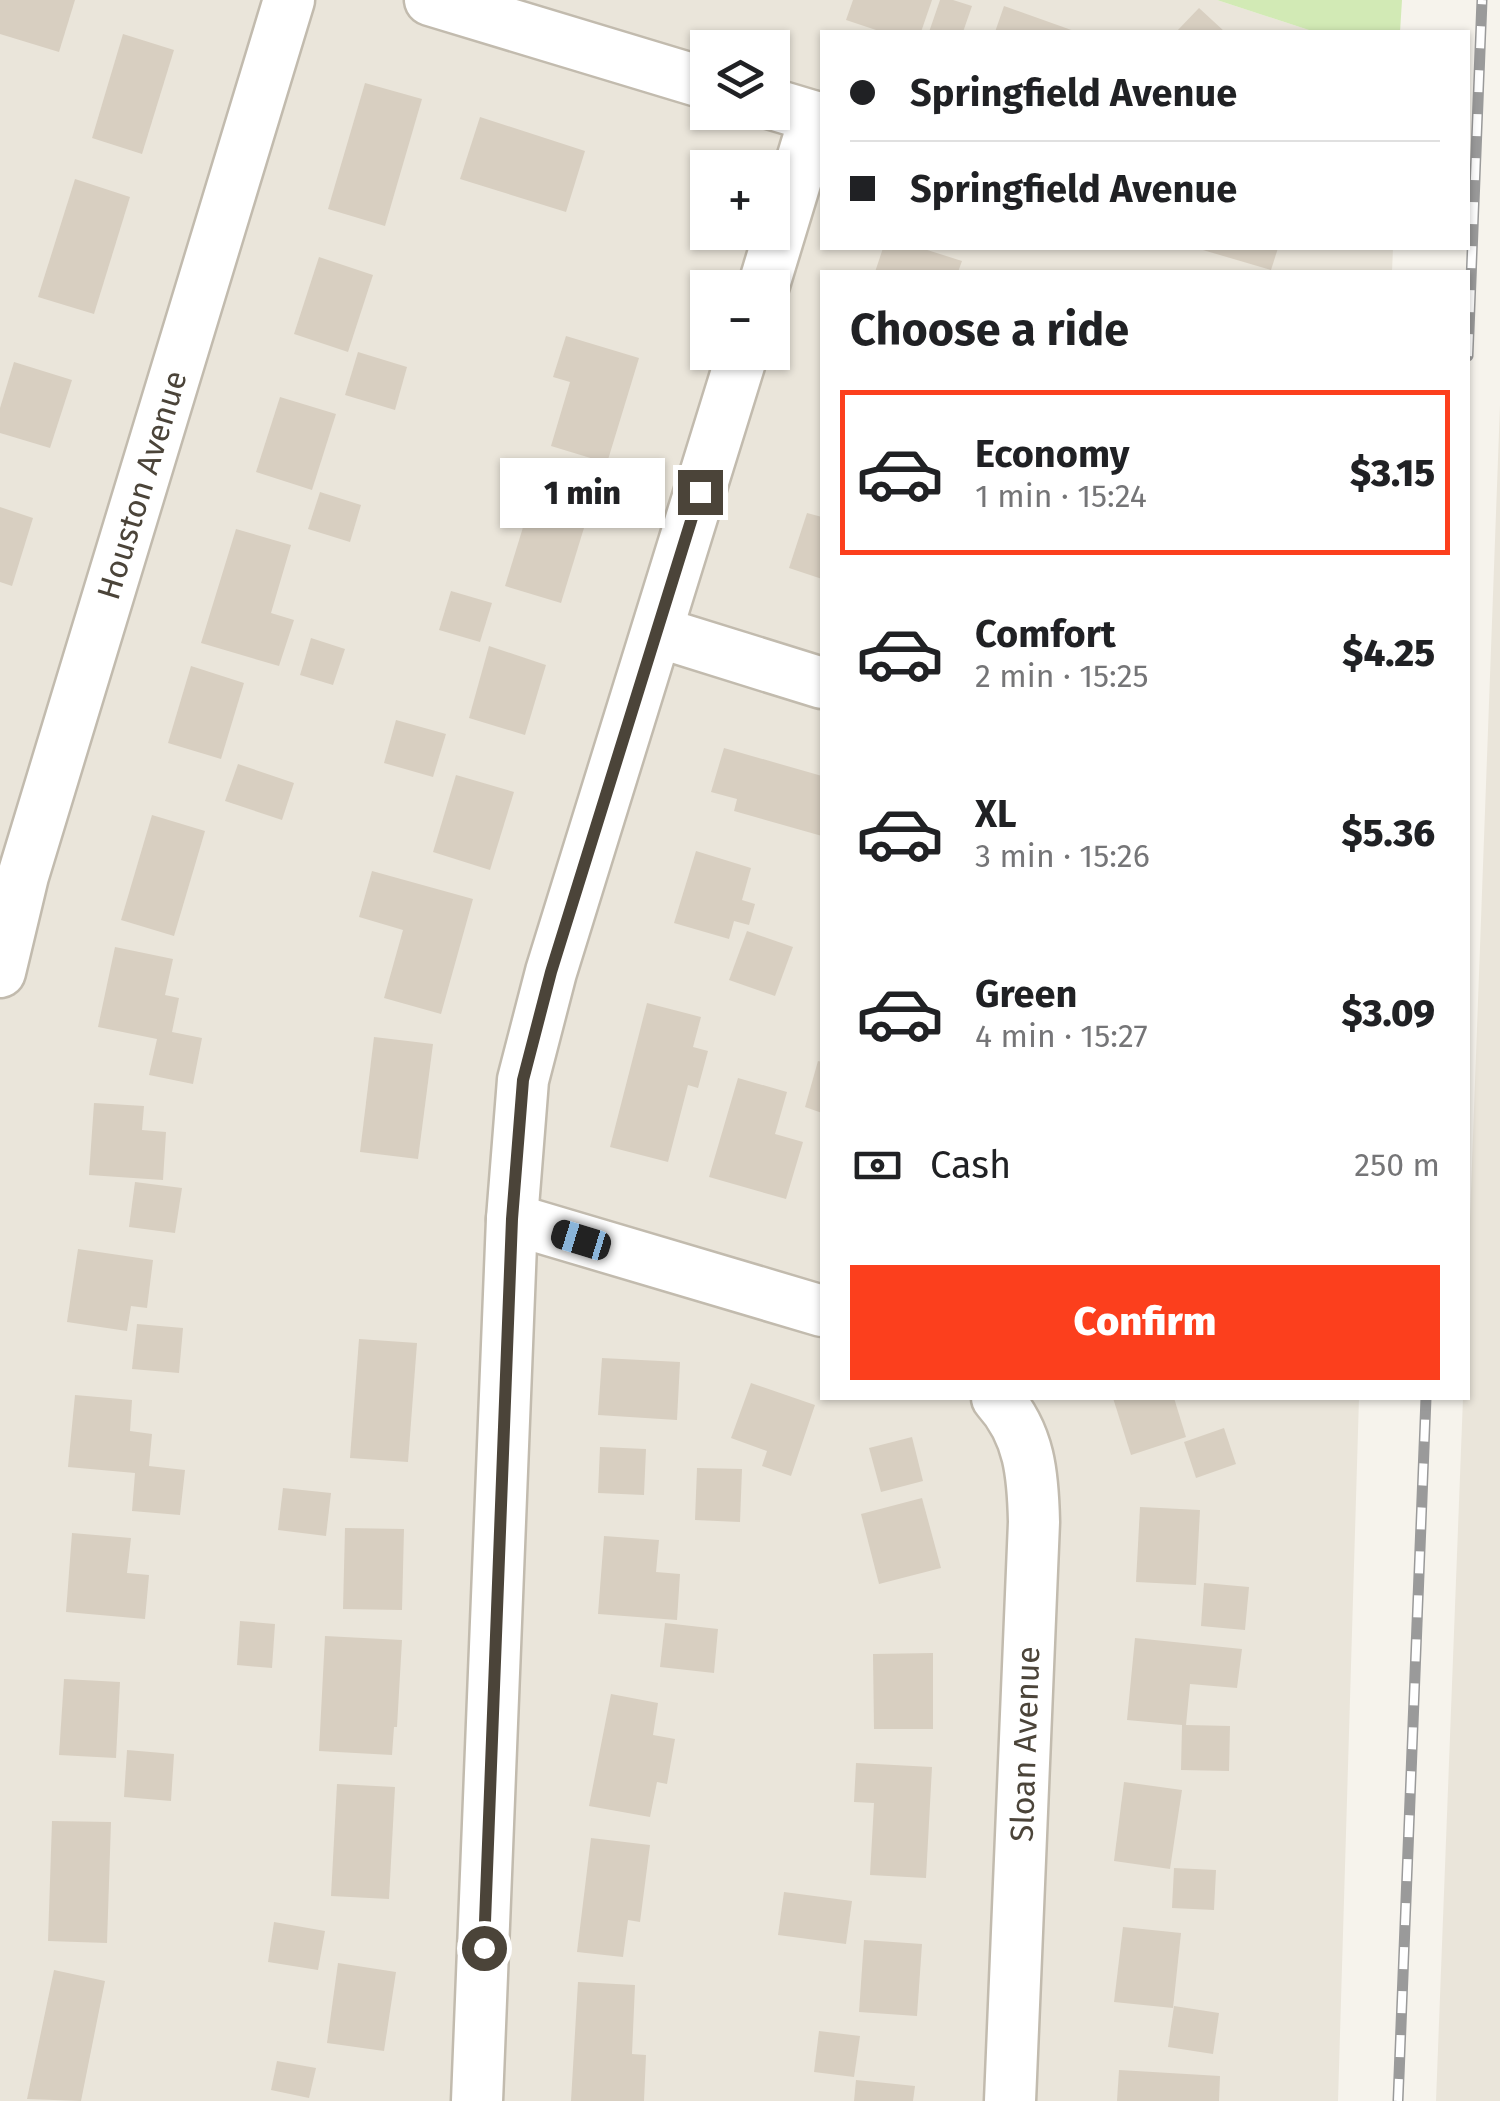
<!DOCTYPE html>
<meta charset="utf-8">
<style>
:root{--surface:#fff;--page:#f2f2f2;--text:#202124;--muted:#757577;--line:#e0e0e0;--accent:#fc3f1d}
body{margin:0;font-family:"Fira Sans",sans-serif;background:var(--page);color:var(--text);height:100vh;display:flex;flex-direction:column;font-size:38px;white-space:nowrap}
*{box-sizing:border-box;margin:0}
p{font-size:32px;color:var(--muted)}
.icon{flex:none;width:55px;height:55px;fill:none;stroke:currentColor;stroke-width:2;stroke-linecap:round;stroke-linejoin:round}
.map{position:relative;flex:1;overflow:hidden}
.side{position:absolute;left:820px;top:270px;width:650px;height:1130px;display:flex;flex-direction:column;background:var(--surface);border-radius:0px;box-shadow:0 2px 8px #0004}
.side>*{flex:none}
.top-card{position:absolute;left:820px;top:30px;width:650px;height:220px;border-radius:0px;box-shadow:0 2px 8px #0004;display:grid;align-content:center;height:220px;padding:0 30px;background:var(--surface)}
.buttons{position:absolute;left:690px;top:30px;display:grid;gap:20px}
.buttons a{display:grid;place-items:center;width:100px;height:100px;border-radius:0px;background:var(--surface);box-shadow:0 2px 8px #0004;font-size:50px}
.end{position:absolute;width:45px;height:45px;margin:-22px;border:12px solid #4b4439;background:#fff;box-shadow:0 0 0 5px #fff}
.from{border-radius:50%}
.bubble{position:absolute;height:70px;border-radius:0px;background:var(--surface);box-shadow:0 2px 8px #0004;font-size:32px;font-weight:800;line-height:70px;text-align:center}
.car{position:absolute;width:30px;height:60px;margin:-30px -15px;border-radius:12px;box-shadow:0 0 8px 2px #0007;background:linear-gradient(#222 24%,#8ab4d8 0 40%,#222 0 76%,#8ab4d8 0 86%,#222 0)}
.top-card b{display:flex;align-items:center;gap:35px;height:95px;font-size:38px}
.top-card b+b{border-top:2px solid var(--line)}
.top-card i{width:25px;height:25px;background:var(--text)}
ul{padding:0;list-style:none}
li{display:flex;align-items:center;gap:30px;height:165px;margin:0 20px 15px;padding:0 10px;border:5px solid transparent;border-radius:0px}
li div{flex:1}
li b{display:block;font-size:38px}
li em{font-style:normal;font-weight:800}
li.current{border-color:var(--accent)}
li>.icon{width:90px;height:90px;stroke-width:1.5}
h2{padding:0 30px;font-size:45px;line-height:120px}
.pay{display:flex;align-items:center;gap:25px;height:110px;padding:0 30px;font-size:38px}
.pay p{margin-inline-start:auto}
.primary-button{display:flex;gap:20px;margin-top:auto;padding:20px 30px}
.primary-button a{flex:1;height:115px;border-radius:0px;background:var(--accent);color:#fff;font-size:40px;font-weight:800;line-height:115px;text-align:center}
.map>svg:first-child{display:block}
</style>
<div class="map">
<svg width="1500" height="2101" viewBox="0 0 1500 2101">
<rect width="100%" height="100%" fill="#f6f3ec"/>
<g fill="#eae5da" fill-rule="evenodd">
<path d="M0 0H1217L1315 32H822V248H1393L1392 272H822V1398H1359L1338 2101H0ZM708 48H772V112H708ZM708 168H772V232H708ZM708 288H772V352H708Z"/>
<polygon points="1500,405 1500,2101 1436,2101 1463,1398 1468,1398 1468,1272"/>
</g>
<polygon fill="#d2eab5" points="1217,0 1402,0 1400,32 1315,32"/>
<g fill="#d8cfc1">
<polygon points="0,0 75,0 59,52 0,34"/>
<polygon points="853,0 932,0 921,32 882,32 846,20"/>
<polygon points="940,0 953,0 972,6 963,32 929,32"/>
<polygon points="1004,6 1077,32 995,32"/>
<polygon points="1199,8 1225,32 1176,32"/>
<polygon points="123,34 174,50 142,154 92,138"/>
<polygon points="365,83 422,99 385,226 328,209"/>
<polygon points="480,117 585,151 566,212 460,179"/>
<polygon points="75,179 130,197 94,314 38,297"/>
<polygon points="883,248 921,248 962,261 958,272 875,272"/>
<polygon points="1196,248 1278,248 1271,270"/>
<polygon points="319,257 373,275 348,352 294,334"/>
<polygon points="566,336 639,358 607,463 551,446 570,382 553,377"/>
<polygon points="358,352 407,367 395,410 345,395"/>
<polygon points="14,362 72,380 50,448 0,433 0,408"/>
<polygon points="280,397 336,414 312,490 256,472"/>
<polygon points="539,475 595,492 561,603 505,586"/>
<polygon points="320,492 361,505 350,542 308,529"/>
<polygon points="0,507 33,518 12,586 0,582"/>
<polygon points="807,513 822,517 822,579 789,568"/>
<polygon points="236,529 291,545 271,613 294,620 279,666 201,643"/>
<polygon points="451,591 492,603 480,642 439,630"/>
<polygon points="311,638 345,649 333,685 300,675"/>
<polygon points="489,646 546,665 525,735 469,718"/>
<polygon points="191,666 244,683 221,759 168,743"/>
<polygon points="396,720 446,734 433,777 384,763"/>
<polygon points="724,748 822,776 822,836 734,811 737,799 711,792"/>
<polygon points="238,764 294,783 282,820 225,801"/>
<polygon points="456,775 514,792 490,870 433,852"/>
<polygon points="152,815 205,831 174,936 121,920"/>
<polygon points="696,851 751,868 742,900 755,904 749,925 734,921 729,939 674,923"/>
<polygon points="372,871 473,899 441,1014 384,998 403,930 359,917"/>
<polygon points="747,931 793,947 775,996 729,980"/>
<polygon points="115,947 173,959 165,995 179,998 172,1032 202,1038 193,1084 149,1075 157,1039 98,1027"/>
<polygon points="647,1003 701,1017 693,1047 708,1051 698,1088 688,1085 668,1162 610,1147"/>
<polygon points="374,1037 433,1044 418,1159 360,1152"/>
<polygon points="818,1061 822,1062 822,1113 805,1107"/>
<polygon points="738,1078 787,1092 775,1134 803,1142 786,1199 709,1177"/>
<polygon points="94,1103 144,1106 142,1130 166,1132 163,1180 89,1175"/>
<polygon points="135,1182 182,1188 175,1233 129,1227"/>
<polygon points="78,1249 153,1260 147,1308 131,1306 127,1331 67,1322"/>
<polygon points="137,1324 183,1328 179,1373 132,1369"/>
<polygon points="359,1339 417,1343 408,1462 350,1458"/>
<polygon points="602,1358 680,1362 677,1420 598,1415"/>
<polygon points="751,1383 815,1405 791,1476 762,1466 767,1451 731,1438"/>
<polygon points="75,1395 132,1400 130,1431 152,1434 149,1466 185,1470 180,1515 132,1511 135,1473 68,1467"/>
<polygon points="1113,1398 1174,1398 1186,1437 1131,1455"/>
<polygon points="1224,1428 1236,1464 1196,1478 1184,1442"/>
<polygon points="912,1437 923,1481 881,1492 869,1448"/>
<polygon points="600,1447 646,1449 644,1495 598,1493"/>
<polygon points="697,1468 742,1469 740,1522 695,1520"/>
<polygon points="283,1488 331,1493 326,1536 278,1530"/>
<polygon points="922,1498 941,1568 879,1584 861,1514"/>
<polygon points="1140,1507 1200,1510 1196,1585 1136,1582"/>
<polygon points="345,1528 404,1529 402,1610 343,1609"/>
<polygon points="72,1533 131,1538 127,1573 149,1575 145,1619 66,1612"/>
<polygon points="604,1536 659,1540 656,1572 680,1574 677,1620 598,1614"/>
<polygon points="1204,1583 1249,1587 1245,1630 1201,1626"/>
<polygon points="240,1621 275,1624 272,1668 237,1665"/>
<polygon points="665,1623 718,1629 714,1673 660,1667"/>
<polygon points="325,1636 402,1640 397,1727 394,1727 392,1755 319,1751"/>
<polygon points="1135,1638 1242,1649 1237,1688 1190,1684 1186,1725 1230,1726 1229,1771 1181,1770 1182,1725 1127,1720"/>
<polygon points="933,1653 933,1729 874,1729 873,1654"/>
<polygon points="64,1679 120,1682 116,1758 59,1755"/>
<polygon points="611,1694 658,1703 653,1735 675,1739 667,1784 657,1782 650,1817 589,1806"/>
<polygon points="127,1750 174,1754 171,1801 124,1797"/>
<polygon points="856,1763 932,1767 926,1878 870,1875 874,1803 854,1802"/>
<polygon points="1124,1782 1182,1790 1170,1869 1114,1861"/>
<polygon points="337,1784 395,1787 389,1899 331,1896"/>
<polygon points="52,1821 111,1822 107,1943 48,1941"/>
<polygon points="591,1838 650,1845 640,1922 628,1920 623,1957 577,1952"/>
<polygon points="1174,1868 1216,1870 1214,1910 1172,1908"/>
<polygon points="784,1892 852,1901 846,1944 778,1935"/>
<polygon points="274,1922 325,1931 318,1970 268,1962"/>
<polygon points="1123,1927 1181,1933 1173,2008 1114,2002"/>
<polygon points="864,1940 922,1944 917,2016 859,2012"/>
<polygon points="338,1963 396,1972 384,2051 327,2043"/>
<polygon points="54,1970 105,1981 81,2101 27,2099"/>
<polygon points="578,1982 635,1985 632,2054 646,2055 644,2101 571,2101"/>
<polygon points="1174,2006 1219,2013 1213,2054 1168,2047"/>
<polygon points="819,2031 860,2036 854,2077 814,2072"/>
<polygon points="277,2061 316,2068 309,2098 271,2090"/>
<polygon points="1119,2070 1220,2076 1219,2101 1117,2101"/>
<polygon points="856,2080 915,2086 913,2101 854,2101"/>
</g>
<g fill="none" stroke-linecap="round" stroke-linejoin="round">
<defs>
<g id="minor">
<polyline points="430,0 708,84"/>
<polyline points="772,104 822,119"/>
<polyline points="763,288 815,117"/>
<polyline points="658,632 822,683"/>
<polyline points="0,972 23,876 289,0"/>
<polyline points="512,1219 822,1311"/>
<path d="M997 1398C1030 1434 1033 1476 1034 1522L1010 2101"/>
<polyline points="477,2101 512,1219 523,1080 551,972 743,352"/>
</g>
</defs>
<use href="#minor" stroke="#c2bbae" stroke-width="55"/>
<use href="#minor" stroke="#fff" stroke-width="50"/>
<defs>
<g id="rail">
<polyline points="1468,356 1482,0"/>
<polyline points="1398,2101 1426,1398"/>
</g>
</defs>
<use href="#rail" stroke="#9a9a9a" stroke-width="11"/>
<use href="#rail" stroke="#fff" stroke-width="8" stroke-dasharray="22" stroke-linecap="butt"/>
</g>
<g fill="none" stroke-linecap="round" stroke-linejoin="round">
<polyline stroke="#4b4439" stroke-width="12" points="484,1948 512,1219 523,1080 551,972 700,492"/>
</g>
<g text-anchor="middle" stroke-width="10" stroke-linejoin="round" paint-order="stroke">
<g font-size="32" fill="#4b4439" stroke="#fff">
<text transform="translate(142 485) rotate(-73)" y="11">Houston Avenue</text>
<text transform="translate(1025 1744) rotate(-88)" y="11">Sloan Avenue</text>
</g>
</g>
</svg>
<div class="buttons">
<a><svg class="icon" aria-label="layers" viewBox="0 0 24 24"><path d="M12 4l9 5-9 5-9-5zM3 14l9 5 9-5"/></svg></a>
<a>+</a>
<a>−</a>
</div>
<i class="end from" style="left:484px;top:1948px"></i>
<i class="end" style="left:700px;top:492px"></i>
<div class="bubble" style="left:500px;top:458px;width:165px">1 min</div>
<i class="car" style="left:581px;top:1240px;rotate:287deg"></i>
<div class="top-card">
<b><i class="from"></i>Springfield Avenue</b>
<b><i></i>Springfield Avenue</b>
</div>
<section class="side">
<h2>Choose a ride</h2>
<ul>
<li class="current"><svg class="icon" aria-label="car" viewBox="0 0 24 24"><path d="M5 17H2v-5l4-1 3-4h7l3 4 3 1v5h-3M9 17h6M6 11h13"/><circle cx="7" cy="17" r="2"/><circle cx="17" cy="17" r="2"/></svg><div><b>Economy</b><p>1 min · 15:24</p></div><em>$3.15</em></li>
<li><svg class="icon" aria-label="car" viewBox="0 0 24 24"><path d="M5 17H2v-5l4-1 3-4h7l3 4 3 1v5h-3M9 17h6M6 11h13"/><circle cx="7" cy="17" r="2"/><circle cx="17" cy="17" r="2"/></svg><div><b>Comfort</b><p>2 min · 15:25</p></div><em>$4.25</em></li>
<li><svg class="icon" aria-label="car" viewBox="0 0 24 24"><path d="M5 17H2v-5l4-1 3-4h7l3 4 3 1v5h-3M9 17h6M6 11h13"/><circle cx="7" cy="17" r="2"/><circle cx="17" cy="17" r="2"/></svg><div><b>XL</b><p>3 min · 15:26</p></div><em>$5.36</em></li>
<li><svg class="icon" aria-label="car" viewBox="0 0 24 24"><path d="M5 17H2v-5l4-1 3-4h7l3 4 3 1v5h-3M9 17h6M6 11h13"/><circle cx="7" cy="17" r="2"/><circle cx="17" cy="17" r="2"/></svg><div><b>Green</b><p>4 min · 15:27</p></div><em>$3.09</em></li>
</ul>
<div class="pay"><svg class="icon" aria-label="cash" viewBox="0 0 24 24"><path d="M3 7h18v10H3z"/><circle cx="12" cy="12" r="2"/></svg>Cash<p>250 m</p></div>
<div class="primary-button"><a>Confirm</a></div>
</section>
</div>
